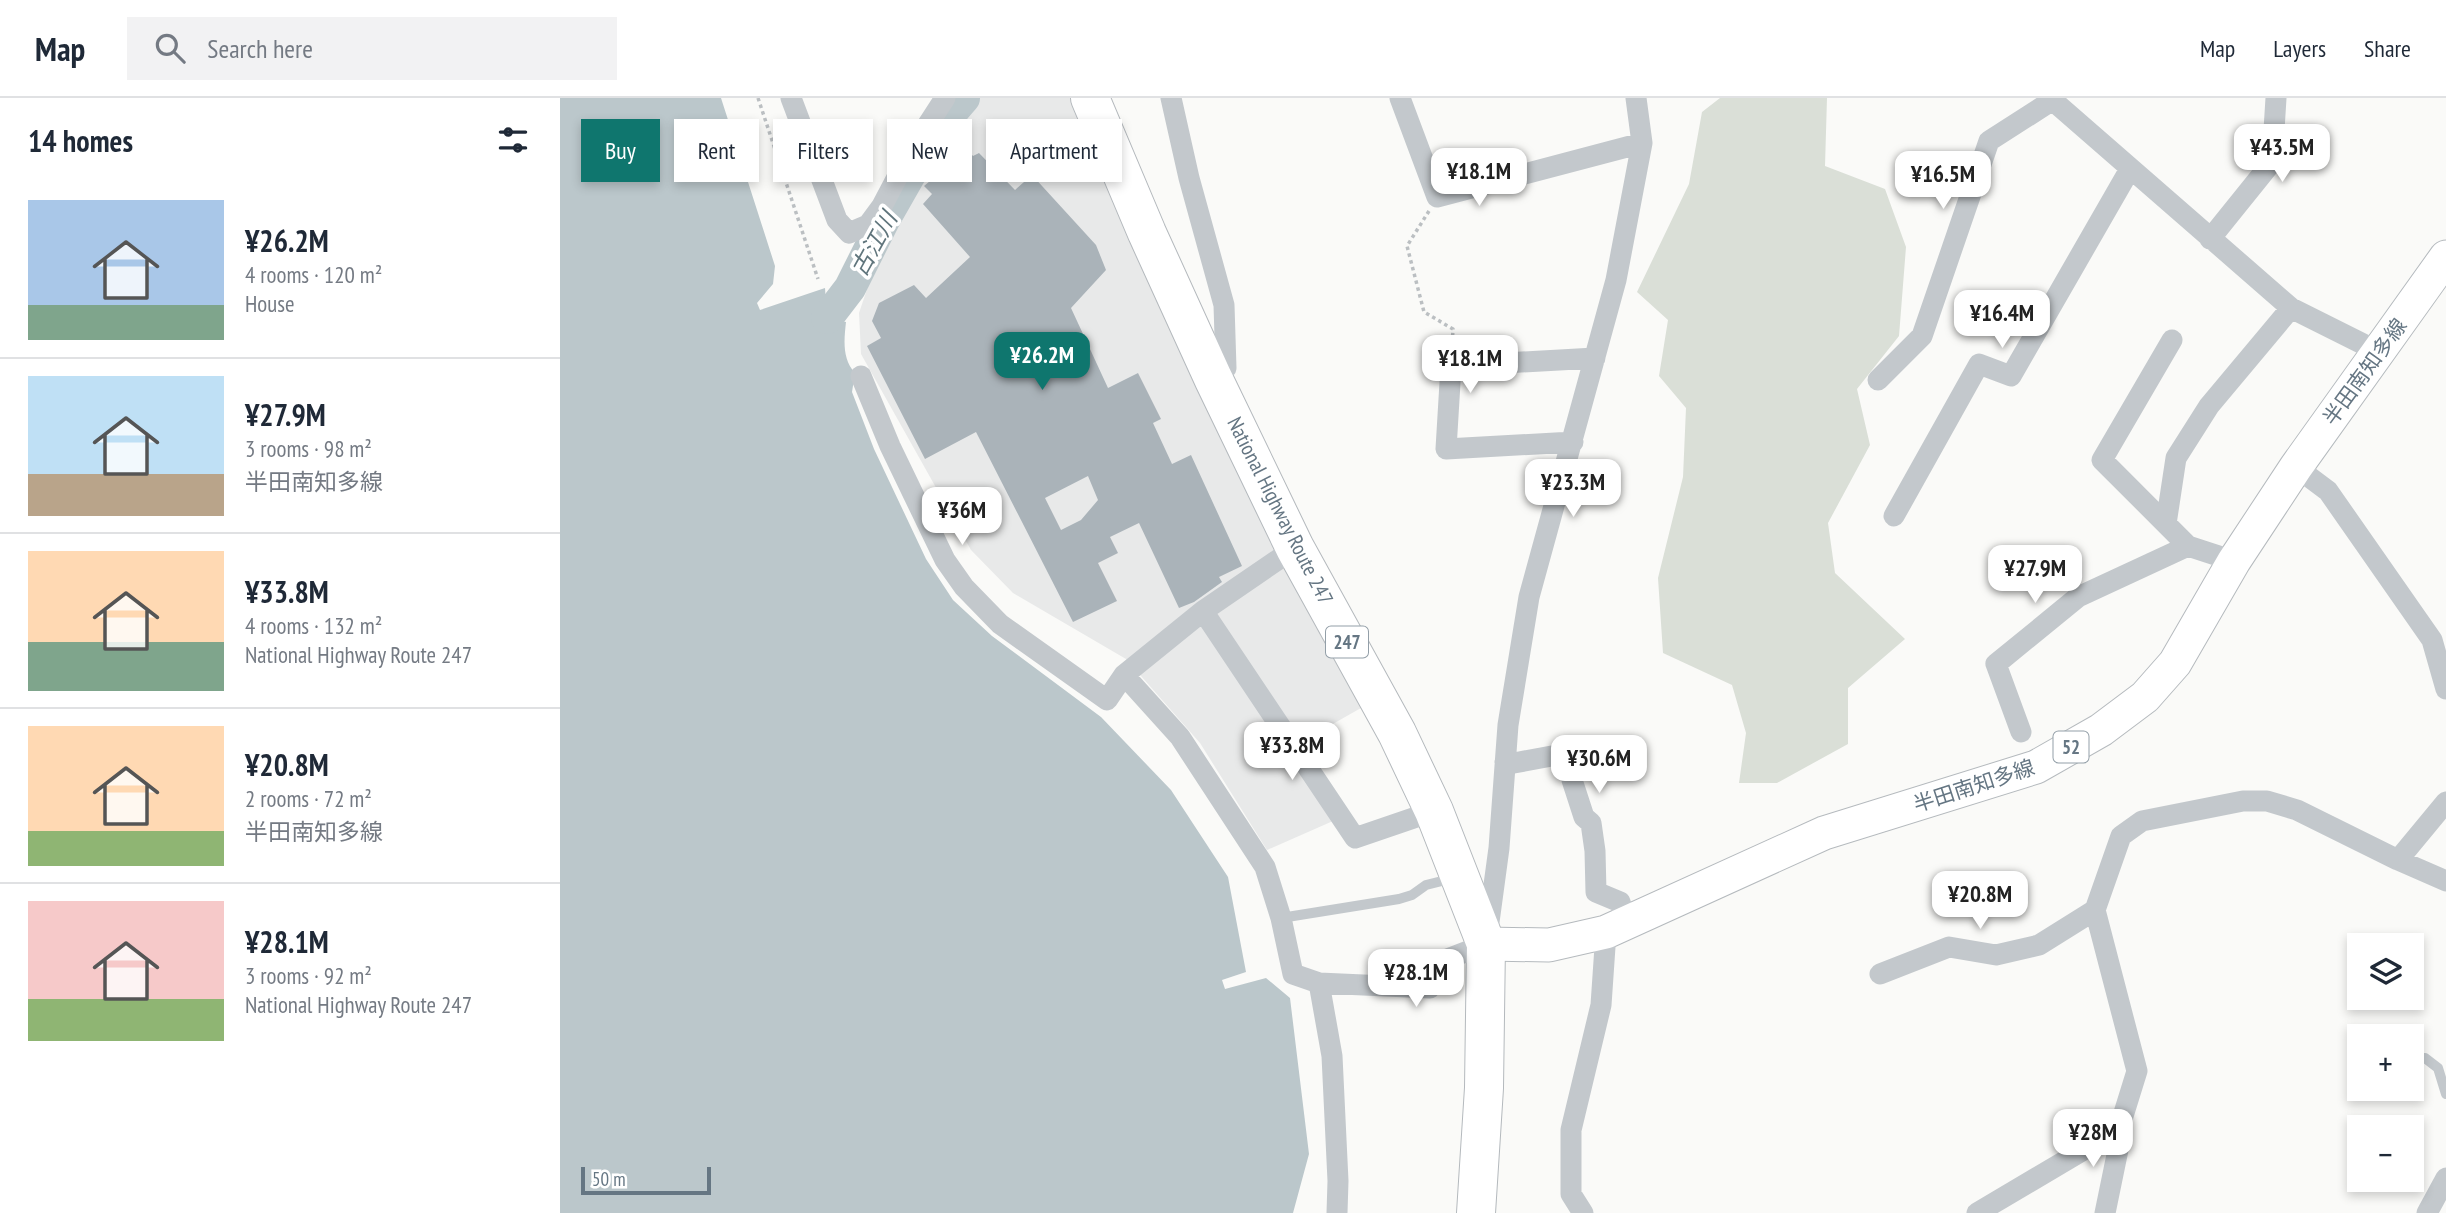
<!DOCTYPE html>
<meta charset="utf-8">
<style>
body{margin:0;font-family:"PT Sans Narrow","Noto Sans JP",sans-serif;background:#f2f2f3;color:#1f2937;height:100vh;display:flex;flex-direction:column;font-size:26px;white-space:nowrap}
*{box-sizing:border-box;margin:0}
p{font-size:23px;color:#747a83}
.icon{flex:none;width:38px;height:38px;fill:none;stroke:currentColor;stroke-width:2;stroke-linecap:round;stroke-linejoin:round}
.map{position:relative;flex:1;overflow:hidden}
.sheet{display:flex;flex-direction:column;background:#fff;width:560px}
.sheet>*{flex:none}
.hud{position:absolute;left:21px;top:21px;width:665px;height:63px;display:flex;gap:14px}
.fabs{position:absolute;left:1787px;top:835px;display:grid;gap:14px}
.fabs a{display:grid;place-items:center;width:77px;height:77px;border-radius:0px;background:#fff;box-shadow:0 4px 10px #0003;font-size:35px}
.scale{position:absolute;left:21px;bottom:18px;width:130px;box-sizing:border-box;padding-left:7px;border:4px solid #657683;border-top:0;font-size:19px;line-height:24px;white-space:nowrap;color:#657683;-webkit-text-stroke:5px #fff;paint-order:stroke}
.price{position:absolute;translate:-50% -60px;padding:0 16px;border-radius:14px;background:#fff;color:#222;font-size:23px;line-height:46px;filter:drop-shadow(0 2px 4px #0008)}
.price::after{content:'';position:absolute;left:50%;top:42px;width:21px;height:16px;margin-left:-10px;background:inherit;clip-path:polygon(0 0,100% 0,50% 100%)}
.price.selected{background:#0f766e;color:#fff}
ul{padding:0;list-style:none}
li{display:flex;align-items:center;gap:21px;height:175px;padding:0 28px}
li+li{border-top:2px solid #e0e1e3}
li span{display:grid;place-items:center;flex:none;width:196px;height:140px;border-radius:0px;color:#555}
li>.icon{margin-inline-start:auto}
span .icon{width:84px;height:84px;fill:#fffc;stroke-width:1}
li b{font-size:30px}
h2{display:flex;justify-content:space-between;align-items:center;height:84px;padding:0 28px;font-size:30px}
.chip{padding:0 24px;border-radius:0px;background:#fff;box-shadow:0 4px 10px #0003;font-size:24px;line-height:63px}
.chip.selected{background:#0f766e;color:#fff}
header{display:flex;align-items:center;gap:42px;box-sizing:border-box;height:98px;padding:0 35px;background:#fff;border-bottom:2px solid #e0e1e3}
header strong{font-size:33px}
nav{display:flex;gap:38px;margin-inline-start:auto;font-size:24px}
.search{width:490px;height:63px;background:#f2f2f3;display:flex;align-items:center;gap:18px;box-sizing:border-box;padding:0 24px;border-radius:0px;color:#747a83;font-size:26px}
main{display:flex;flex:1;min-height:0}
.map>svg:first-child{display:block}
.built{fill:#e8e9e9}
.green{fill:#dadfd7}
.water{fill:#bbc7cb}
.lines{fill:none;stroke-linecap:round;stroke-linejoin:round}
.river{stroke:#bbc7cb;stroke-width:32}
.building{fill:#aab3b9;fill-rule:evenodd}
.primary-casing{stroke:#b5babe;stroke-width:35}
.highway-casing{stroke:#b4b9bd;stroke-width:40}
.path{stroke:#bbbfc2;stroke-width:3.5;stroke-dasharray:3.5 3.5;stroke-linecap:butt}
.lane{stroke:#c3c8cc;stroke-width:10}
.street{stroke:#c3c8cc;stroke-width:21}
.primary{stroke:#fff;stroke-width:33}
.highway{stroke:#fff;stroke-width:38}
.labels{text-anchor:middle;stroke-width:7;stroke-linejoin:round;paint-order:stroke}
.shield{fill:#fff;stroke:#939fa8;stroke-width:2}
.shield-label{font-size:19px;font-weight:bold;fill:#657683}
.street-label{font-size:21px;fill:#657683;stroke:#fff}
.water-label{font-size:23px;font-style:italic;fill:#60757c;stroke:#fff}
</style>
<header>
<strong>Map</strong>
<div class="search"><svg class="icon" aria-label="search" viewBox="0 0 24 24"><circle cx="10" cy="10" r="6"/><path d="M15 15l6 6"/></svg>Search here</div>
<nav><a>Map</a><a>Layers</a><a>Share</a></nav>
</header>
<main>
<section class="sheet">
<h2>14 homes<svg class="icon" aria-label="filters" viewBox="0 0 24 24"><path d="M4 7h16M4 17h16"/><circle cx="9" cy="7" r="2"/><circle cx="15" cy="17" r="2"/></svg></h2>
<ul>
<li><span style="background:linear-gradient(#a9c7e8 75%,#7fa58c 0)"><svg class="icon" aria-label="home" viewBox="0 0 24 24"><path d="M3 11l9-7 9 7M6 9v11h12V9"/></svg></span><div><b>¥26.2M</b><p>4 rooms · 120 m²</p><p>House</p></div></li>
<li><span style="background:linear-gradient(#bfe0f5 70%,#b9a48a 0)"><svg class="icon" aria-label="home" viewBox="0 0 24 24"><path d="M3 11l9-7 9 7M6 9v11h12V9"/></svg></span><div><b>¥27.9M</b><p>3 rooms · 98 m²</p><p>半田南知多線</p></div></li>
<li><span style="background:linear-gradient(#ffd9b3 65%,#7fa58c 0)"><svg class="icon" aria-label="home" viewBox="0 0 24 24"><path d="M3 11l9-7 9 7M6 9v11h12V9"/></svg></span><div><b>¥33.8M</b><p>4 rooms · 132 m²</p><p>National Highway Route 247</p></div></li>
<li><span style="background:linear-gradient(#ffd9b3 75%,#8fb573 0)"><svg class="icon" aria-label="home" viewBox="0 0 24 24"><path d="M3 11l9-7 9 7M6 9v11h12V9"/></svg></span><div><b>¥20.8M</b><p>2 rooms · 72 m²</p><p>半田南知多線</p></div></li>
<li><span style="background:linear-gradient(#f6c9c9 70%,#8fb573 0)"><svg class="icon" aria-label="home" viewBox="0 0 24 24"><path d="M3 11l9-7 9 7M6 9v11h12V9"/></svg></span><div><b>¥28.1M</b><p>3 rooms · 92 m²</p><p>National Highway Route 247</p></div></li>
</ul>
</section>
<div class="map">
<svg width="1886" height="1115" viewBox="0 0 1886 1115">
<rect width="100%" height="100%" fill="#fafaf8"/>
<path class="built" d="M419,0H515L808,606L727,652L773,723L707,752L640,645L566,561L453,495L411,452L301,256L299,215L319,156L380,42L410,6Z"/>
<path class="green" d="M1160,0H1267L1265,68L1325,91L1346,149L1339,238L1297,291L1310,347L1268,425L1275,475L1345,541L1288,590V646L1217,685H1179L1186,635L1172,587L1103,555L1098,480L1123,379L1126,310L1099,278L1108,222L1077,194L1129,86L1142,14Z"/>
<path class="water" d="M0,0H161L215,168L213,186L197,205L200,212L265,190L267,220L286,224C284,242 282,261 295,275L292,294L314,351L366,461L393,502L432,538L541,619L611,692L668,779L686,874L662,882L665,891L706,880L730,900L749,1056L733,1115H0Z"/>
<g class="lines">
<path class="river" d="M267,220L290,190L324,122L373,36L404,0"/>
</g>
<path class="building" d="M400,44L413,58L419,55L455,92L472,77L536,147L546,172L511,210L548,290L578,275L601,321L593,325L612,366L631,357L682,468L659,479L662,484L634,504L619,510L579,425L550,439L558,455L538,465L557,503L513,524L416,334L365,361L307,248L321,240L312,223L319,205L354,187L366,200L410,159L363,106L372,96L364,88L388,68L383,61ZM528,378L538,402L521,422L501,432L485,400Z"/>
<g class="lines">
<g class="primary-casing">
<path id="primary" d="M926,846L989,847L1046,834L1264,735L1476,669L1541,632L1585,599L1615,565L1674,463L1736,369L1886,159"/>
</g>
<g class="highway-casing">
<path id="highway" d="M530,0L587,135L653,280L735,450L837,635L874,713L926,846L924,990L916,1115"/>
</g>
<path class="path" d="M198,0L258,181
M869,113L847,148L864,214L893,231L892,249"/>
<path class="lane" d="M721,820L839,801L852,797L866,787L894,780
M1865,960L1878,970L1886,996"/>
<path class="street" d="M231,0L277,122L289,135L308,127L322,108L352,51L385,0
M611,0L629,80L664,207L666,270L653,280
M840,0L877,99L1082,45
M1490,0L1731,210L1819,254
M1650,141L1712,64L1716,0
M1612,242L1542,362L1628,448L1674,463
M301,278L330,348L385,462L404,489L440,526L547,602L564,577L643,513L735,450
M1318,282L1362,238L1429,43L1496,0
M1013,344L886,351L891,268L1035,260
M1736,369L1768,393L1872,542L1886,591
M1334,418L1419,266L1451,278L1570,71
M1606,426L1616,360L1649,308L1731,210
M643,513L795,740L874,713
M564,577L620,639L705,769L721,820L733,876L759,885L870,890L877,865L926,846L939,750L948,627L969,499L1056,182L1082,45L1076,0
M1461,634L1436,566L1518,499L1628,448
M945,664L954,665L1008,655L1012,682L1024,719L1031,725L1035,753L1036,794L1060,804L1067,825
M1838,762L1886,704
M1320,876L1389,849L1436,857L1479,847L1535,812
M759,885L772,958L778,1083L777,1115
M1023,1115L1011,1096V1032L1041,907L1046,834
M1417,1115L1559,1031
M1545,1115L1559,1047V1031L1577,973L1535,812L1561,738L1582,723L1683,703H1707L1737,712L1838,762L1886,783
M1867,1115L1886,1080"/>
<use href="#primary" class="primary"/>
<use href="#highway" class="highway"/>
</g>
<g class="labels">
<g class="shield">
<rect x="766" y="528.5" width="42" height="31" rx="5"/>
<rect x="1493.5" y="633.5" width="35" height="31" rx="5"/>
</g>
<g class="shield-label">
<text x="787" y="551">247</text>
<text x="1511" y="656">52</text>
</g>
<g class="street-label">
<text transform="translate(1805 274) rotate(-54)" y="7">半田南知多線</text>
<text transform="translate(720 413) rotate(63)" y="7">National Highway Route 247</text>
<text transform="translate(1414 688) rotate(-18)" y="7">半田南知多線</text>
</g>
<g class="water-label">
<text transform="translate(314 146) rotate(-61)" y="8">古江川</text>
</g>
</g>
</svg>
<div class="fabs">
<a><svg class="icon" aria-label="layers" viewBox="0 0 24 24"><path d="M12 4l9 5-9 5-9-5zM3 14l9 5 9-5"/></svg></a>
<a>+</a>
<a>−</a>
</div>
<div class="scale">50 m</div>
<b class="price" style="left:1722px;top:86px">¥43.5M</b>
<b class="price" style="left:919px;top:110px">¥18.1M</b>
<b class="price" style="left:1383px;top:113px">¥16.5M</b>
<b class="price" style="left:1442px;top:252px">¥16.4M</b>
<b class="price selected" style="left:482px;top:294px">¥26.2M</b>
<b class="price" style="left:910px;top:297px">¥18.1M</b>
<b class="price" style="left:1013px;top:421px">¥23.3M</b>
<b class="price" style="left:402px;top:449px">¥36M</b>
<b class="price" style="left:1475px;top:507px">¥27.9M</b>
<b class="price" style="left:732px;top:684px">¥33.8M</b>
<b class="price" style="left:1039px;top:697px">¥30.6M</b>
<b class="price" style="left:1420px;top:833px">¥20.8M</b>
<b class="price" style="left:856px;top:911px">¥28.1M</b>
<b class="price" style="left:1533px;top:1071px">¥28M</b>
<div class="hud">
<a class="chip selected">Buy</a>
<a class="chip">Rent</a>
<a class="chip">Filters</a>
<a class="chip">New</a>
<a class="chip">Apartment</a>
</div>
</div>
</main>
